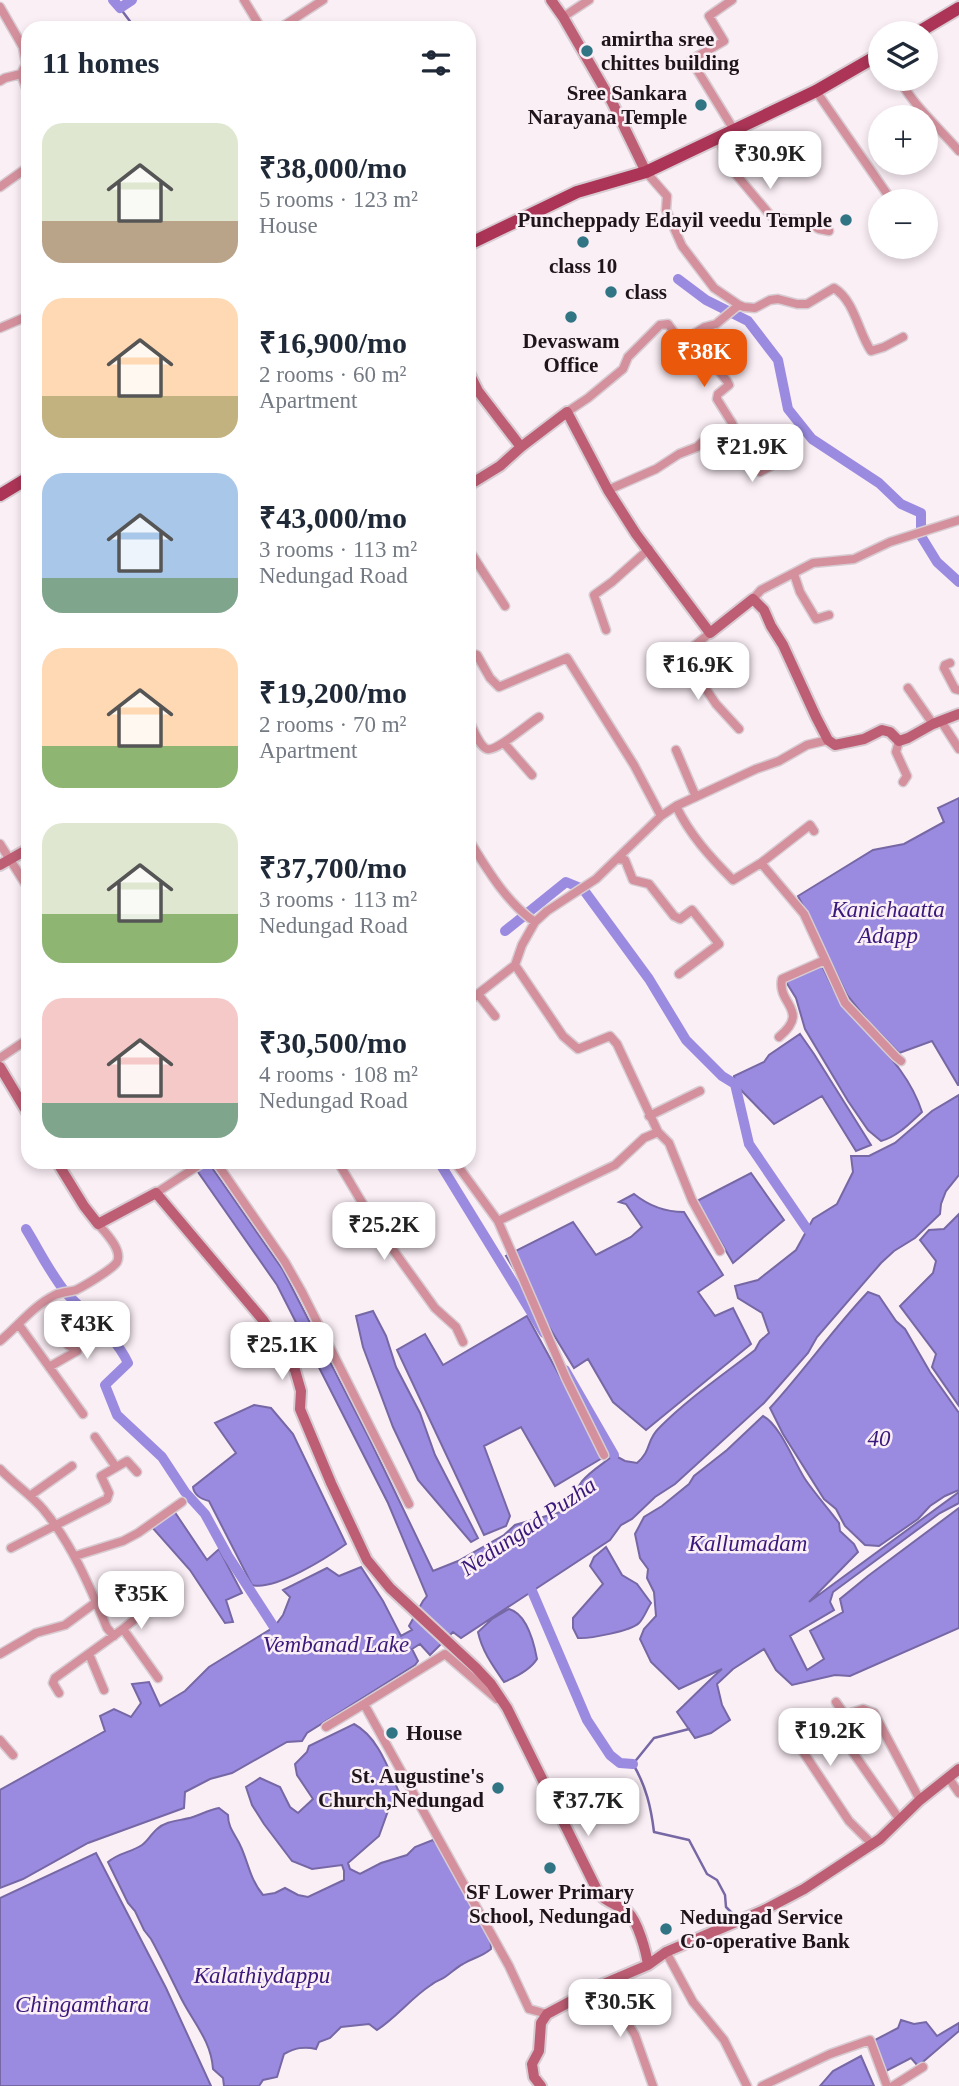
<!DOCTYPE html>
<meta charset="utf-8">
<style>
body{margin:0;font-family:"Times New Roman",serif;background:#f2f2f3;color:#1f2937;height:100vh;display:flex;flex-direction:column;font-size:26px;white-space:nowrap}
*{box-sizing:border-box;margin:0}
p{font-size:23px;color:#747a83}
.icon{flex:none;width:38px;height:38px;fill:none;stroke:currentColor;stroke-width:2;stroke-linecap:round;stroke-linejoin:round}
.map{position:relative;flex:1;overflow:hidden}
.side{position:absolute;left:21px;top:21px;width:455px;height:1148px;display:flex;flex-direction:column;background:#fff;border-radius:21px;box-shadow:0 4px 10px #0003}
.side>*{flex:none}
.tools{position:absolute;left:868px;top:21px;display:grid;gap:14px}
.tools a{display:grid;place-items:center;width:70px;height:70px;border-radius:50%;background:#fff;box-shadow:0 4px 10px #0003;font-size:35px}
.price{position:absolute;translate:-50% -60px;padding:0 16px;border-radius:14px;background:#fff;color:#222;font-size:23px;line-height:46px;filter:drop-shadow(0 2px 4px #0008)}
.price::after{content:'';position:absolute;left:50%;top:42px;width:21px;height:16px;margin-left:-10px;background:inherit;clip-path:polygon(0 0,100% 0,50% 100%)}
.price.current{background:#ea580c;color:#fff}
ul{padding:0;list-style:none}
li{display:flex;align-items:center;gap:21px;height:175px;padding:0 21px}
li span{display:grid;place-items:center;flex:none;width:196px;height:140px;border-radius:21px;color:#555}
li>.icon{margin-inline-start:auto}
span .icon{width:84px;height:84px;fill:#fffc;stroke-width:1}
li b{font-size:30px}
h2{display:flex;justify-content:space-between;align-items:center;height:84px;padding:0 21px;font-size:30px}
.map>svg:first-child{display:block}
.water{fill:#9b8be0;stroke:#7667a5;stroke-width:2}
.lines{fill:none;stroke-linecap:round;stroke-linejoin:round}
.stream{stroke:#7667a5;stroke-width:2.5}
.canal{stroke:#9b8be0;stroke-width:10}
.street-casing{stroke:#d8ccd3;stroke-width:11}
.secondary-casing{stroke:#d8ccd3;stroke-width:14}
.primary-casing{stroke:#d8ccd3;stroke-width:16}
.street{stroke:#d4919d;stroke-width:8}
.secondary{stroke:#be5e74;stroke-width:10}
.primary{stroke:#ac3557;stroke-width:12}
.poi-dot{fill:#317585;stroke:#fbeff6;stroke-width:2.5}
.labels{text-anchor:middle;stroke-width:5;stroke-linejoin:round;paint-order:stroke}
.poi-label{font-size:21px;font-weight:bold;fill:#1e141a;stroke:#fbeff6;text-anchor:start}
.water-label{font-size:23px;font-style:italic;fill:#3a187b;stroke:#fbeff6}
</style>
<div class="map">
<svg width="959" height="2086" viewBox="0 0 959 2086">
<rect width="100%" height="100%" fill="#fbeff6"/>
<path class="water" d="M959,798V1085H958L932,1041L899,1053L868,1021L847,995L798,896L873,850L904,844L944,822L938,808Z
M821,964C827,975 832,988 839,998C868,1038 906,1063 922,1112C910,1123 897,1137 881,1141L868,1130L848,1101L805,1029L796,998L786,982Z
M800,1034L814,1054L871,1145L856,1151L822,1096L774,1124L735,1084L734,1076L764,1062L769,1055Z
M959,1095V1175L946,1191L941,1204L940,1214L915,1238L894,1251L881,1263L817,1337L808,1353L764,1403L675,1484L655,1497L632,1519L621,1525L610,1540L461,1638L453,1632L430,1655L420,1644L412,1649L418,1661L415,1665L307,1733L302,1741L287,1742L232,1773L210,1779L185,1792L184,1808L88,1843L23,1879L0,1888V1790L105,1731L100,1716L114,1709L131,1717L141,1703L132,1684L149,1682L160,1706L185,1691L209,1667L274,1627L283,1615L290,1597L283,1590L327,1568L339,1576L361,1567L383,1601L401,1636L412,1630L409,1626L423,1601L427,1596L388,1503L277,1285L191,1162H208L283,1270L370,1440L433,1571L458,1561L504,1535L515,1525L571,1509C576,1478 591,1473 614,1455L625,1461L637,1463C653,1449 645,1441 660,1427C689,1398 723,1375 755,1350L760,1341L769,1333L762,1313L738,1298L735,1286L758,1280L796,1250L813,1219L837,1204L853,1172L851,1156H869L895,1143L932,1111Z
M751,1173L784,1220L733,1263L697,1201Z
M634,1194C649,1206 665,1212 684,1212L723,1275L698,1292L715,1316L733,1308L751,1344L646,1430L613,1402L588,1359L574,1368L506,1256L573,1222L596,1255L631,1237L642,1227L626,1204L619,1202Z
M959,1214V1406L932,1367L936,1354L900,1306L933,1273L936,1261L920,1240L929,1230L944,1229Z
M868,1292L879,1296L896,1321L905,1329L930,1372L959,1413V1490L945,1496L930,1506L918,1519L879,1546L865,1545L845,1526L836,1509L824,1499L783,1434L770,1408C804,1371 833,1329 868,1292Z
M373,1311L386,1336L396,1367L420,1413L435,1455L478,1538L471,1542L418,1480L393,1427L363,1347L356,1316Z
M527,1316L604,1457L555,1486L521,1427L484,1446L510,1516L506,1526L484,1535L397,1350L425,1334L443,1365Z
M254,1405L271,1408L293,1434L346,1544C328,1557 275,1591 252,1585L209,1501C201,1499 194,1495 193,1487L236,1453L215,1423Z
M763,1416C780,1425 794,1462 805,1479C815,1494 828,1508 839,1523L840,1531L854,1544L858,1552L809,1602L959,1492V1503L940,1513L833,1592L830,1602L834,1610L790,1636L807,1670L824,1659L810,1631L843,1612L840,1599L868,1576L959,1508V1628L850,1676L835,1675L792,1685L776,1670L764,1649L733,1669L717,1684L722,1705L730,1720L711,1733L695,1738L677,1712C692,1698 707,1682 722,1669L679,1689L651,1662L640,1639L644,1629L656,1616L654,1592L647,1578L648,1569L640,1558L635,1534L644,1517L662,1506L689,1484L694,1476L727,1450Z
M172,1508L207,1560L219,1549L242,1593L226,1600L233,1622L225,1623L190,1570L150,1525Z
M606,1547L622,1575L637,1584L651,1603C647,1609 644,1618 639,1623C631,1631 589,1639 578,1638L573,1628V1618L603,1584L590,1566L594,1557Z
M509,1609C527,1614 534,1643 537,1659C531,1669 516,1677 504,1682C493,1666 482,1651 478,1632L492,1619Z
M354,1724C378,1737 388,1768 399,1792L388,1811L379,1836L348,1863L350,1869L360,1874L381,1863L407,1855L415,1847L433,1840L445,1853L490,1935L491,1949C480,1958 474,1957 463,1964C457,1967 451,1973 445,1977C441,1980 435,1981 431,1985C411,1998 397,2017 377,2030L369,2024L341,2027L330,2038L319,2042L316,2049C304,2046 295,2048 284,2054L277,2077L263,2080L259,2086H224L223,2078L213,2069C211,2039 191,2020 179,1994C170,1976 161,1957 151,1939L144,1930L135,1911L128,1903L108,1862C120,1852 130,1853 142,1845C148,1841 151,1834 157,1829C167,1820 181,1821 193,1817C202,1814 209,1810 219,1808L228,1815C228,1829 236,1835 241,1847C249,1865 250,1879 263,1895L275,1893L285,1888L298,1895L308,1897L344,1880V1871L342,1865L312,1869L292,1861L264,1824L252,1805L246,1787L260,1778L280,1787L290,1807L298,1813L313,1799L297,1775L295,1764L307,1752L309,1746Z
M96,1853L166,1988L211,2086H0V1898Z
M901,2020L914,2024L926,2022L937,2036L959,2023V2031L918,2066L911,2058L884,2072L873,2041L898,2028Z
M861,2056L874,2086H820L833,2071Z"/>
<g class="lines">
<path class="stream" d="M120,8L135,28
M689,1729L654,1738L633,1764C646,1786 651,1807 654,1832L689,1840L707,1874L717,1880L725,1895L726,1907L738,1919"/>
<path class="canal" d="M113,0L120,8L132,0
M678,279L706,300L748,321L778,360L788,409L812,439L879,483L901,504L921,513V536L937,562L959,582
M505,931L566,882L583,889L649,979L686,1040L722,1076L735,1084L749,1144L807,1229
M439,1162L544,1333
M26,1229C39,1250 51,1275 67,1294C88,1316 115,1335 128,1363L105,1385L117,1415L162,1457L185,1492L205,1514L228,1556L274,1627
M565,1370L614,1455
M532,1591L587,1720L610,1755L620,1763L633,1764"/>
<g class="street-casing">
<path id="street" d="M244,0L261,28
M732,0L709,16L724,41L691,60L734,130
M0,7L23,47L26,64L21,74L28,93
M563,17L589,0
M280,28L323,0
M899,79C914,106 938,127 959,151
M0,81L5,78L21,74
M816,91L892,201
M719,138L725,154L734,172L771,216L787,220H804L819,229L829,231
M646,172L667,196L666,210L682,246L714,288L739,305L744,307L755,308L770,300L778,299L797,304H807L834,288C855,301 858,332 871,351L884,347L903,337
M0,187L28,167
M0,328L28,316
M681,342L693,361L696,363L708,358L727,381L729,385L718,394L717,399L732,423L750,465L760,472L784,459
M567,412L588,398L623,369L628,357L660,325L668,324L681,342L705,327L716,324L739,305
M608,490L656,469L679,454L697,447L709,436L716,440L722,450L737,443L742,446
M469,550L505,606
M794,574L800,592L816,619L829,615
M753,599L761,590L813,563L854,559L890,542L959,520
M606,630L594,595L612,582L649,549
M469,653L477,655L490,678L499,687L567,658L634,765L661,816
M683,655L716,704L739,729
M950,663L945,665L944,668L955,689L959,690
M661,668L669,666L710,633
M908,688L933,724
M469,721C473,728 479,746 487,749C496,752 529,723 539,717
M941,721L959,749
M899,741L896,752L907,776L903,782
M504,743L532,775
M676,750L696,797
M676,806C690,835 710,857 733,880L761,863L804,914L845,1003L896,1057L901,1061
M469,840C487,869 506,902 535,922
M0,844L28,888
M617,859L625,860L633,880L649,884L674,916L680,919L692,910L719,944L679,974
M761,863L810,825L814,831
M478,994L495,1016
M469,1001L515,965L522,945L535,922L547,911L596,879L661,816L676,806L756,769L779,761L807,745L828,740
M779,1037C811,1010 777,1005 782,979L825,960
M0,1058L28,1039
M649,1116L700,1091
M658,1132L669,1143L692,1200L720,1251
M216,1162L285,1262L302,1292L409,1504
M338,1162L376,1226L435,1308L456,1327L463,1342
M455,1162L498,1221L615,1165L644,1138L658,1132L617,1044L610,1036L578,1049L563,1036L515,965
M156,1193L204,1162
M498,1221L566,1378L604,1455
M19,1325L83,1414
M0,1341C18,1326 33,1306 55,1295C61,1292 69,1292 76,1290C84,1286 113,1269 117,1262C123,1250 105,1232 98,1224
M49,1367L77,1351L68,1345
M95,1437L116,1467
M0,1469C13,1483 30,1494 43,1509C72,1544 90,1587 107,1628L114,1636
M31,1495L72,1466
M11,1548L107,1499L109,1493L101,1476L127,1461L137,1472
M75,1556L123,1541L138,1533L182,1502
M123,1629L158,1678
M0,1654L36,1633L65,1625L95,1603
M89,1654L104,1690
M59,1693L53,1683L55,1678L123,1629L153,1604
M497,1699L445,1654L364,1704L509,1966L529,2009L547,2014
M836,1702L845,1715L863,1709L874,1713L920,1800
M326,1727L364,1704
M788,1729L849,1821L872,1844
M0,1740L13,1755
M852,1751L900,1820
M948,1777L959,1793
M666,1952L693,2002L724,2040L747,2086
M601,1985L619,2009L635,2035L653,2086
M762,2086L830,2054L870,2040L887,2086
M893,2086L923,2067"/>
</g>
<g class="secondary-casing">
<path id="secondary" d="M551,0L563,17L612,102L646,172
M469,373L478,391L521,447L567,412L608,490L636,534L710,633L753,599L764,610L771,626L783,645L816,717L828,740L835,745L864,739L882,730L890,732L899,741L908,738L933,724L959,714
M469,485L500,466L521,447
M0,865L28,849
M0,1067L28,1114
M57,1162L84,1206L98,1224L156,1193L263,1320L295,1370L301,1391L300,1409L331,1483L367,1560L390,1588L476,1668L491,1684L507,1708L599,1894C607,1903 619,1905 628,1912C638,1922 646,1951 648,1965
M541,2086L534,2077L532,2064L539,2051L541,2023L547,2014L601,1985L648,1965L666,1952L764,1910L804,1889L880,1839L920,1800L959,1769"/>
</g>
<g class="primary-casing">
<path id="primary" d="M917,33L959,8
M469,244L577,192L646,172L816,91L880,54
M0,495L28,478"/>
</g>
<use href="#street" class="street"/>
<use href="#secondary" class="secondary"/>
<use href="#primary" class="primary"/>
</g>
<g class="poi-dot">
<circle cx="587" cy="51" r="7"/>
<circle cx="701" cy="105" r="7"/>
<circle cx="846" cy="220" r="7"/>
<circle cx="583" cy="242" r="7"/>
<circle cx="611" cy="292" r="7"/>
<circle cx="571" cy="317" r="7"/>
<circle cx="392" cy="1733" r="7"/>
<circle cx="498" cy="1788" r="7"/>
<circle cx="550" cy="1868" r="7"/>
<circle cx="666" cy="1929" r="7"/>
</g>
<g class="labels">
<g class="poi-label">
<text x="601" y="46">amirtha sree<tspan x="601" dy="24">chittes building</tspan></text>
<text x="687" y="100" text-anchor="end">Sree Sankara<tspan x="687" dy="24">Narayana Temple</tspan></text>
<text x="832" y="227" text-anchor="end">Puncheppady Edayil veedu Temple</text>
<text x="583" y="273" text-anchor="middle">class 10</text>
<text x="625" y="299">class</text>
<text x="571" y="348" text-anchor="middle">Devaswam<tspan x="571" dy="24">Office</tspan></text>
<text x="406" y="1740">House</text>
<text x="484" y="1783" text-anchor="end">St. Augustine's<tspan x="484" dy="24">Church,Nedungad</tspan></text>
<text x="550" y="1899" text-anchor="middle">SF Lower Primary<tspan x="550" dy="24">School, Nedungad</tspan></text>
<text x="680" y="1924">Nedungad Service<tspan x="680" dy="24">Co-operative Bank</tspan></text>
</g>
<g class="water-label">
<text x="888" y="917">Kanichaatta<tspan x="888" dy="26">Adapp</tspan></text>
<text x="879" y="1446">40</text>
<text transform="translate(528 1526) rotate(-34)" y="8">Nedungad Puzha</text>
<text x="748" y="1551">Kallumadam</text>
<text x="336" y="1652">Vembanad Lake</text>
<text x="262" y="1983">Kalathiydappu</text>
<text x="82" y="2012">Chingamthara</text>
</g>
</g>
</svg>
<div class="tools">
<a><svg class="icon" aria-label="layers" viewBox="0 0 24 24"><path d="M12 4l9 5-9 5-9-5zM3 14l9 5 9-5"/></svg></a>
<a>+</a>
<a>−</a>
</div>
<b class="price" style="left:770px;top:191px">₹30.9K</b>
<b class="price current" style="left:704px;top:389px">₹38K</b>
<b class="price" style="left:752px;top:484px">₹21.9K</b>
<b class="price" style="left:698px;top:702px">₹16.9K</b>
<b class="price" style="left:384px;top:1262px">₹25.2K</b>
<b class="price" style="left:87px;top:1361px">₹43K</b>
<b class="price" style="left:282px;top:1382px">₹25.1K</b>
<b class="price" style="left:141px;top:1631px">₹35K</b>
<b class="price" style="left:830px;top:1768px">₹19.2K</b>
<b class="price" style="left:588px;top:1838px">₹37.7K</b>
<b class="price" style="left:620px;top:2039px">₹30.5K</b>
<section class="side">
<h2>11 homes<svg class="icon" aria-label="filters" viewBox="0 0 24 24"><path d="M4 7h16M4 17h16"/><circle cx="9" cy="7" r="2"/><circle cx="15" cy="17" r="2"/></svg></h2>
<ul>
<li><span style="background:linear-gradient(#dfe7d0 70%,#b9a48a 0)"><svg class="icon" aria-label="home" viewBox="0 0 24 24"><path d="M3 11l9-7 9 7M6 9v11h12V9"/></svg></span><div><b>₹38,000/mo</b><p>5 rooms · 123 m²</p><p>House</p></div></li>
<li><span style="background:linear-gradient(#ffd9b3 70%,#c2b280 0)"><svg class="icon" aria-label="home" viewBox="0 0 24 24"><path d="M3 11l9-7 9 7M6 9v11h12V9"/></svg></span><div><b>₹16,900/mo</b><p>2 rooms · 60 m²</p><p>Apartment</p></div></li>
<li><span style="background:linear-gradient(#a9c7e8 75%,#7fa58c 0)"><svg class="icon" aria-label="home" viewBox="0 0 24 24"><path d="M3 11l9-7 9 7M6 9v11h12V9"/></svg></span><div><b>₹43,000/mo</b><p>3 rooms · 113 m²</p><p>Nedungad Road</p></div></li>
<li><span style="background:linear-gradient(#ffd9b3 70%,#8fb573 0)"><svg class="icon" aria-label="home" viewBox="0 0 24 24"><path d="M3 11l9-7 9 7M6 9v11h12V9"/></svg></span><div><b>₹19,200/mo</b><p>2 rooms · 70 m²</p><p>Apartment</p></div></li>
<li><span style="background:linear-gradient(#dfe7d0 65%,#8fb573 0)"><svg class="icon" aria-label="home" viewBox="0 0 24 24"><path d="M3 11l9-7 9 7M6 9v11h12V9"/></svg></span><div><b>₹37,700/mo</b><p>3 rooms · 113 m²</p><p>Nedungad Road</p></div></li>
<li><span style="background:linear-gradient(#f6c9c9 75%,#7fa58c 0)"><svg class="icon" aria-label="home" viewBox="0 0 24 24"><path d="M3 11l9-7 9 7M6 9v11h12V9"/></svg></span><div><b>₹30,500/mo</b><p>4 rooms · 108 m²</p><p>Nedungad Road</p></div></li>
</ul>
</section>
</div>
